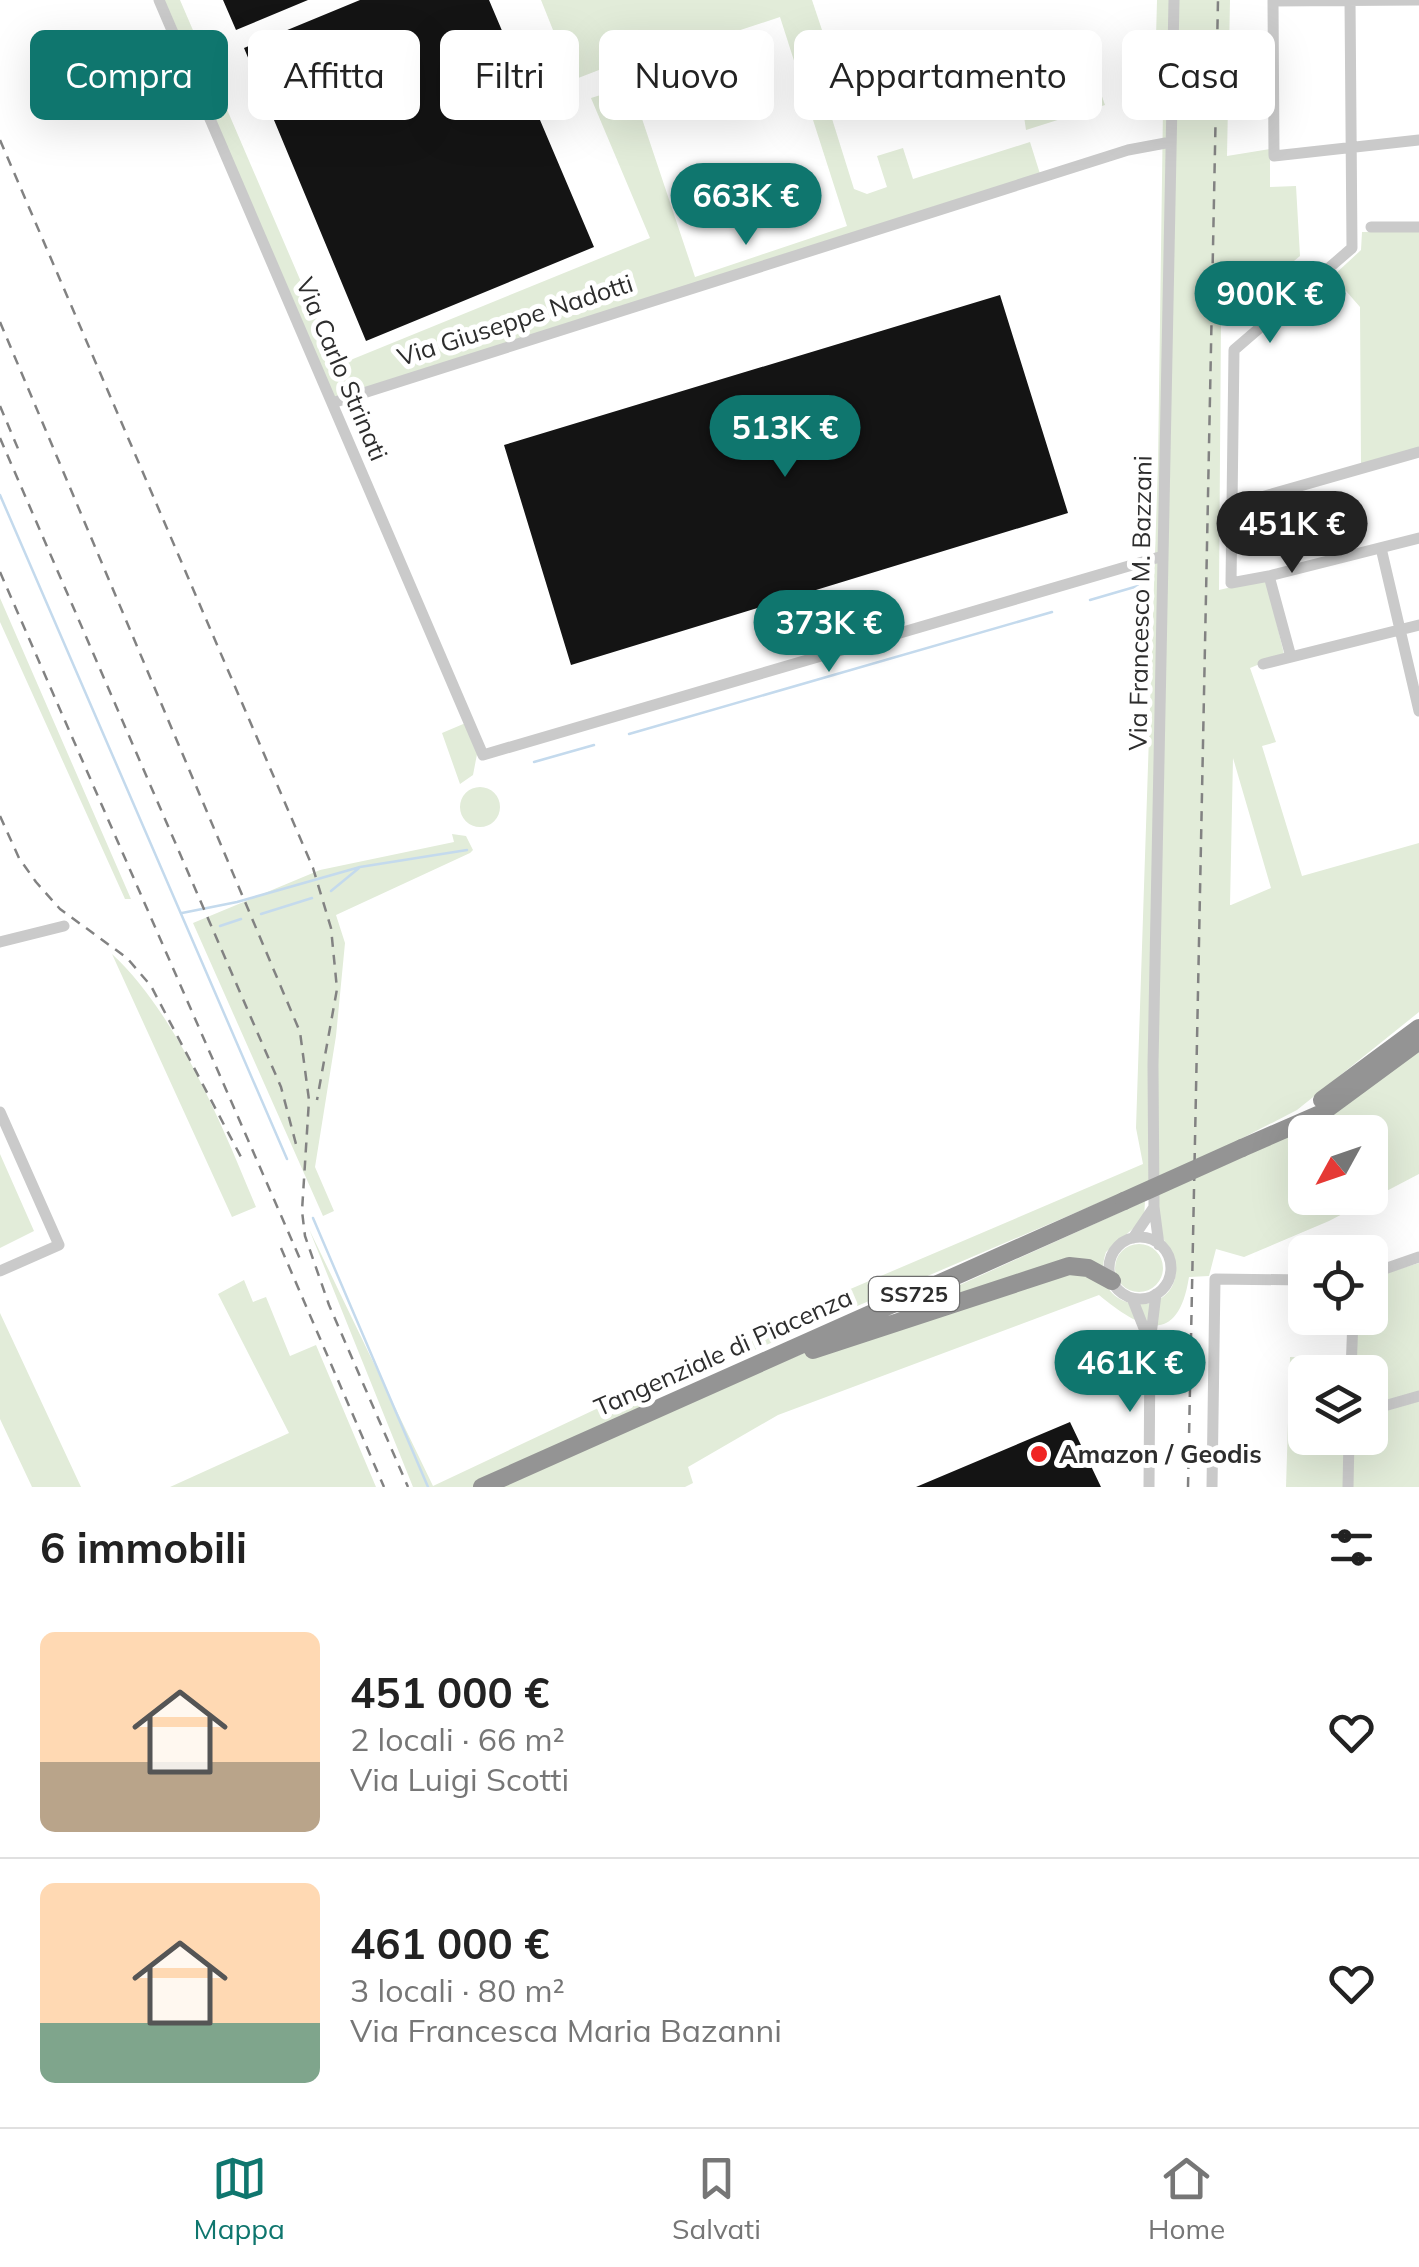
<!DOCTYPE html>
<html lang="it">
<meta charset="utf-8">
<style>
body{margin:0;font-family:Mulish,sans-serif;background:#f2f2f2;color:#222;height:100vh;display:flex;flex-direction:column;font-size:38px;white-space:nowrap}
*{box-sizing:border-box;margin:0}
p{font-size:32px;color:#767676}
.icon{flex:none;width:55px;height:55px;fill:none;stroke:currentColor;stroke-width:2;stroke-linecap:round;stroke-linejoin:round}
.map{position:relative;height:1487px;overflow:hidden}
.drawer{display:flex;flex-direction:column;background:#fff;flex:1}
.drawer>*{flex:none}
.top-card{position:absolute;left:30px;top:30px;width:1360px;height:90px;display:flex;gap:20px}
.needle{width:65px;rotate:230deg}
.tools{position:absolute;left:1288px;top:1115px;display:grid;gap:20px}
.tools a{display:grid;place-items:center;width:100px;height:100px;border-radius:15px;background:#fff;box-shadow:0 10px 40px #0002;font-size:50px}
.price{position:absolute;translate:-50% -85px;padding:0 22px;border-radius:35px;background:#0f766e;color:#fff;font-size:32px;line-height:65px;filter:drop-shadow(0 2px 5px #0008)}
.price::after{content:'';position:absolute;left:50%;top:60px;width:30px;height:22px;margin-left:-15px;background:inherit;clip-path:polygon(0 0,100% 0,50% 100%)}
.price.selected{background:#222;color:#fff}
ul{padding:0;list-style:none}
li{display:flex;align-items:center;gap:30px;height:250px;padding:0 40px}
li+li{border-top:2px solid #e0e0e0}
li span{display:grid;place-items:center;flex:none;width:280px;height:200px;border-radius:15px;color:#555}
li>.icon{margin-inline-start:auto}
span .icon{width:120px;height:120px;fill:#fffc;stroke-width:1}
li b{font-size:42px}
h2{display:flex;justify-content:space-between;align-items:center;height:120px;padding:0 40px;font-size:42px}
.pill{padding:0 35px;border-radius:15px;background:#fff;box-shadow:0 10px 40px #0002;font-size:35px;line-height:90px}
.pill.selected{background:#0f766e;color:#fff}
.dock{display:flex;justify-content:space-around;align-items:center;height:140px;border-top:2px solid #e0e0e0;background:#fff;font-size:28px;color:#767676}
.dock a{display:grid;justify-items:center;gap:5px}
.dock .selected{color:#0f766e}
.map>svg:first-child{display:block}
.green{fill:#e2ecd9;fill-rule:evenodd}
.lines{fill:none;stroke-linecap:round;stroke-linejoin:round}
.stream{stroke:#c4daed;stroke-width:2.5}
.building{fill:#141414}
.minor{stroke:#cacaca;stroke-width:11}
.highway{stroke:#949494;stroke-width:18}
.rail{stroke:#828282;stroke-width:2.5;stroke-dasharray:10 8;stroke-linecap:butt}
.highway-bridge{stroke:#949494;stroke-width:18}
.poi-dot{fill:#f02423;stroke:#fff;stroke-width:4}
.labels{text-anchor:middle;stroke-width:10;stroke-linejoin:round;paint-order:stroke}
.shield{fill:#fff;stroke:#6c6c6c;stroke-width:2.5}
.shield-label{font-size:22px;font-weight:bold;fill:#2d2d2d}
.street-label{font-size:25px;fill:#2d2d2d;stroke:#fff}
.poi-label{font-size:25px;font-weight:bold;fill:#2d2d2d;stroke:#fff;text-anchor:start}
</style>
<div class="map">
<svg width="1419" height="1487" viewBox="0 0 1419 1487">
<rect width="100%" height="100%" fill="#fff"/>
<path class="green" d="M158,0H180L332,354L348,361L650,238L591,98L607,93L599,70L573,80L541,0H812L823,33L807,39L854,189L867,194L887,187L877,156L903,148L913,179L1030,142L1041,177L331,403ZM780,17L847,226L695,277L625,68Z
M1157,0H1230L1227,156L1270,149V187L1296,186L1300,256L1221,321L1219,590L1266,579L1284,654L1250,668L1276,742L1262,746L1302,876L1419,843V1012L1297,1110L1229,1145L1225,1165L1320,1121L1419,1051V1174L1329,1221L1244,1257L1216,1249L1209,1276L1189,1277C1178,1347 1141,1330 1099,1295L778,1415L688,1467L693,1483L685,1487H413L309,1229L433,1486L628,1394L649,1399L624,1429L878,1322L1145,1201L1144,1219L1106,1252C1085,1315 1180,1323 1176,1265C1175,1253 1167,1247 1162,1236C1155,1219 1151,1201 1145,1183L752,1351V1331L1143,1164L1136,1128L1158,464L1164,37L1156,38ZM1233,758L1271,888L1231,905H1230ZM1305,1132H1370V1198H1305Z
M1089,59L1105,105L1026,130L1019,82Z
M1419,231V452L1361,468L1360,307L1333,276L1361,250L1362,232Z
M0,598L131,899H125L0,622Z
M468,722L478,749L473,775L460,784L442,733Z
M460 807a20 20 0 1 1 40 0a20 20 0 1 1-40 0Z
M452,834L466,836L473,850L470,853L336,915L345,943L336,1036L315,1167L334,1211L323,1216L193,923L320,870L454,842Z
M112,954C177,1014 222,1125 256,1207L232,1217Z
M0,1154L34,1231L0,1248Z
M1115 1268a24 24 0 1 1 48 0a24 24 0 1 1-48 0Z
M1419,1263V1487H1286L1290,1357L1351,1359L1352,1318H1370V1278ZM1305,1372H1370V1438H1305Z
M244,1280L253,1302L266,1297L290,1356L316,1345L376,1487H170L289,1433L218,1294Z
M0,1313L81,1487H32L0,1419Z"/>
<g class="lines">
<path class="stream" d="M0,495L287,1159
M1090,600L1138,586
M629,734L1052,612
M534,762L594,745
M331,891L359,868
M182,913L237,902L360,867L467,850
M261,914L312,898
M220,926L241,919
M313,1218L428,1487"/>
</g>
<path class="building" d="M223,0H308L236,30Z
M360,0H489L594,247L366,341L244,48Z
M1000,295L1068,513L571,665L504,445Z
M1070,1422L1101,1487H916Z"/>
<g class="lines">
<path class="minor" d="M159,0L483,755L1163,556
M1419,0L1273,1L1274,156L1419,140
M1371,227H1419
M332,403L1128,150L1171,142
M1230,506L1419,452
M1381,548L1419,711
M1269,576L1419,538
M1291,657L1269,576L1231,583L1234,350L1352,248L1350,0
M1263,664L1419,625
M0,942L64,926
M0,1112L59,1245L0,1271
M1109 1268a31 31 0 1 1 62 0a31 31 0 1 1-62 0Z
M1133,1238L1154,1207
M1159,1245L1154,1207L1153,1065L1174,0
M1370,1274L1419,1257
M1132,1298L1149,1341
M1351,1372L1353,1318
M1370,1410L1419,1396
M1149,1487L1150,1343L1156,1294
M1212,1487L1215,1279L1305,1280
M1348,1487L1349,1438"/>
<path class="highway" d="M1322,1100L1419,1028
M1242,1148L1320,1114L1419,1041
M813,1350L1069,1266L1088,1268L1112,1281
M482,1487L1124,1201"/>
<path class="rail" d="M0,140L313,868L331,928L337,989L317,1100
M0,322L300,1032L309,1100L302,1211L305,1236L329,1305L408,1487
M0,406L19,451
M0,438L281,1087L297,1148
M0,572L300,1259
M0,816L19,858L36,882L60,909L127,958L151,986L241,1157
M281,1248L384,1487
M1188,1487L1218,0"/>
<path class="highway-bridge" d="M1124,1201L1242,1148"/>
</g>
<circle class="poi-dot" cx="1039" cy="1454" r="10"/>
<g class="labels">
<rect class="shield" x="869" y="1277" width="90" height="34" rx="8"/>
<g class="shield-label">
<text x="914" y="1302">SS725</text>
</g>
<g class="street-label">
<text transform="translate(515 320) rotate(-18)" y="9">Via Giuseppe Nadotti</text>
<text transform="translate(342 369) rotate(67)" y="9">Via Carlo Strinati</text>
<text transform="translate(1140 603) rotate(-89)" y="9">Via Francesco M. Bazzani</text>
<text transform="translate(723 1352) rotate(-24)" y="9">Tangenziale di Piacenza</text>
</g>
<g class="poi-label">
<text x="1059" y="1463">Amazon / Geodis</text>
</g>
</g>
</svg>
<div class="tools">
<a><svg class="needle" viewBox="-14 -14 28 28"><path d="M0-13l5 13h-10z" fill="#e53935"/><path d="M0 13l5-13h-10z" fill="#767676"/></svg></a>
<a><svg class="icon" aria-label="locate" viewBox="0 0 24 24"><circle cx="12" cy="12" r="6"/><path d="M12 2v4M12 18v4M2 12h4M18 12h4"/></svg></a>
<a><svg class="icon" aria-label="layers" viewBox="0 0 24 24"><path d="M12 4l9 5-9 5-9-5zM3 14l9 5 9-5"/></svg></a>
</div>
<b class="price" style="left:746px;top:248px">663K €</b>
<b class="price" style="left:1270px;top:346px">900K €</b>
<b class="price" style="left:785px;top:480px">513K €</b>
<b class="price selected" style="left:1292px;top:576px">451K €</b>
<b class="price" style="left:829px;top:675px">373K €</b>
<b class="price" style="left:1130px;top:1415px">461K €</b>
<div class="top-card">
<a class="pill selected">Compra</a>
<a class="pill">Affitta</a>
<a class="pill">Filtri</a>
<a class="pill">Nuovo</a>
<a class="pill">Appartamento</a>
<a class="pill">Casa</a>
</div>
</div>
<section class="drawer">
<h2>6 immobili<svg class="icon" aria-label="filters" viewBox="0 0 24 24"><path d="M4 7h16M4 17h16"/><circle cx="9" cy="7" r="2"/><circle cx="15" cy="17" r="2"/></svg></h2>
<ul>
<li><span style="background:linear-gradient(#ffd9b3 65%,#b9a48a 0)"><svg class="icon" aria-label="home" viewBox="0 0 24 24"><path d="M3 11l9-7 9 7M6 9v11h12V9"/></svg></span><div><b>451 000 €</b><p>2 locali · 66 m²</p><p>Via Luigi Scotti</p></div><svg class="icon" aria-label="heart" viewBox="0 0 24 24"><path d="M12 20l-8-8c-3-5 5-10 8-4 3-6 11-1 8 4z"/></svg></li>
<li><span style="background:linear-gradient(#ffd9b3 70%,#7fa58c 0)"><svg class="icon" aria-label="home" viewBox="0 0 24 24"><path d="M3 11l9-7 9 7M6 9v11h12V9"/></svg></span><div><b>461 000 €</b><p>3 locali · 80 m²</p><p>Via Francesca Maria Bazanni</p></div><svg class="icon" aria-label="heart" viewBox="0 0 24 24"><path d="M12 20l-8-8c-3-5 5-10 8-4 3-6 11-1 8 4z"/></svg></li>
</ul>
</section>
<nav class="dock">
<a class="selected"><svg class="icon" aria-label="map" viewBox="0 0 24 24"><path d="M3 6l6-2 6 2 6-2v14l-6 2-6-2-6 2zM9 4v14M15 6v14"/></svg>Mappa</a>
<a><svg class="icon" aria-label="saved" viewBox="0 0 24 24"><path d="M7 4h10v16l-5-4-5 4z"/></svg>Salvati</a>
<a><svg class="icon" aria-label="home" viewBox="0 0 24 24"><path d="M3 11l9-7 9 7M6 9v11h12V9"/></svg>Home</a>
</nav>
